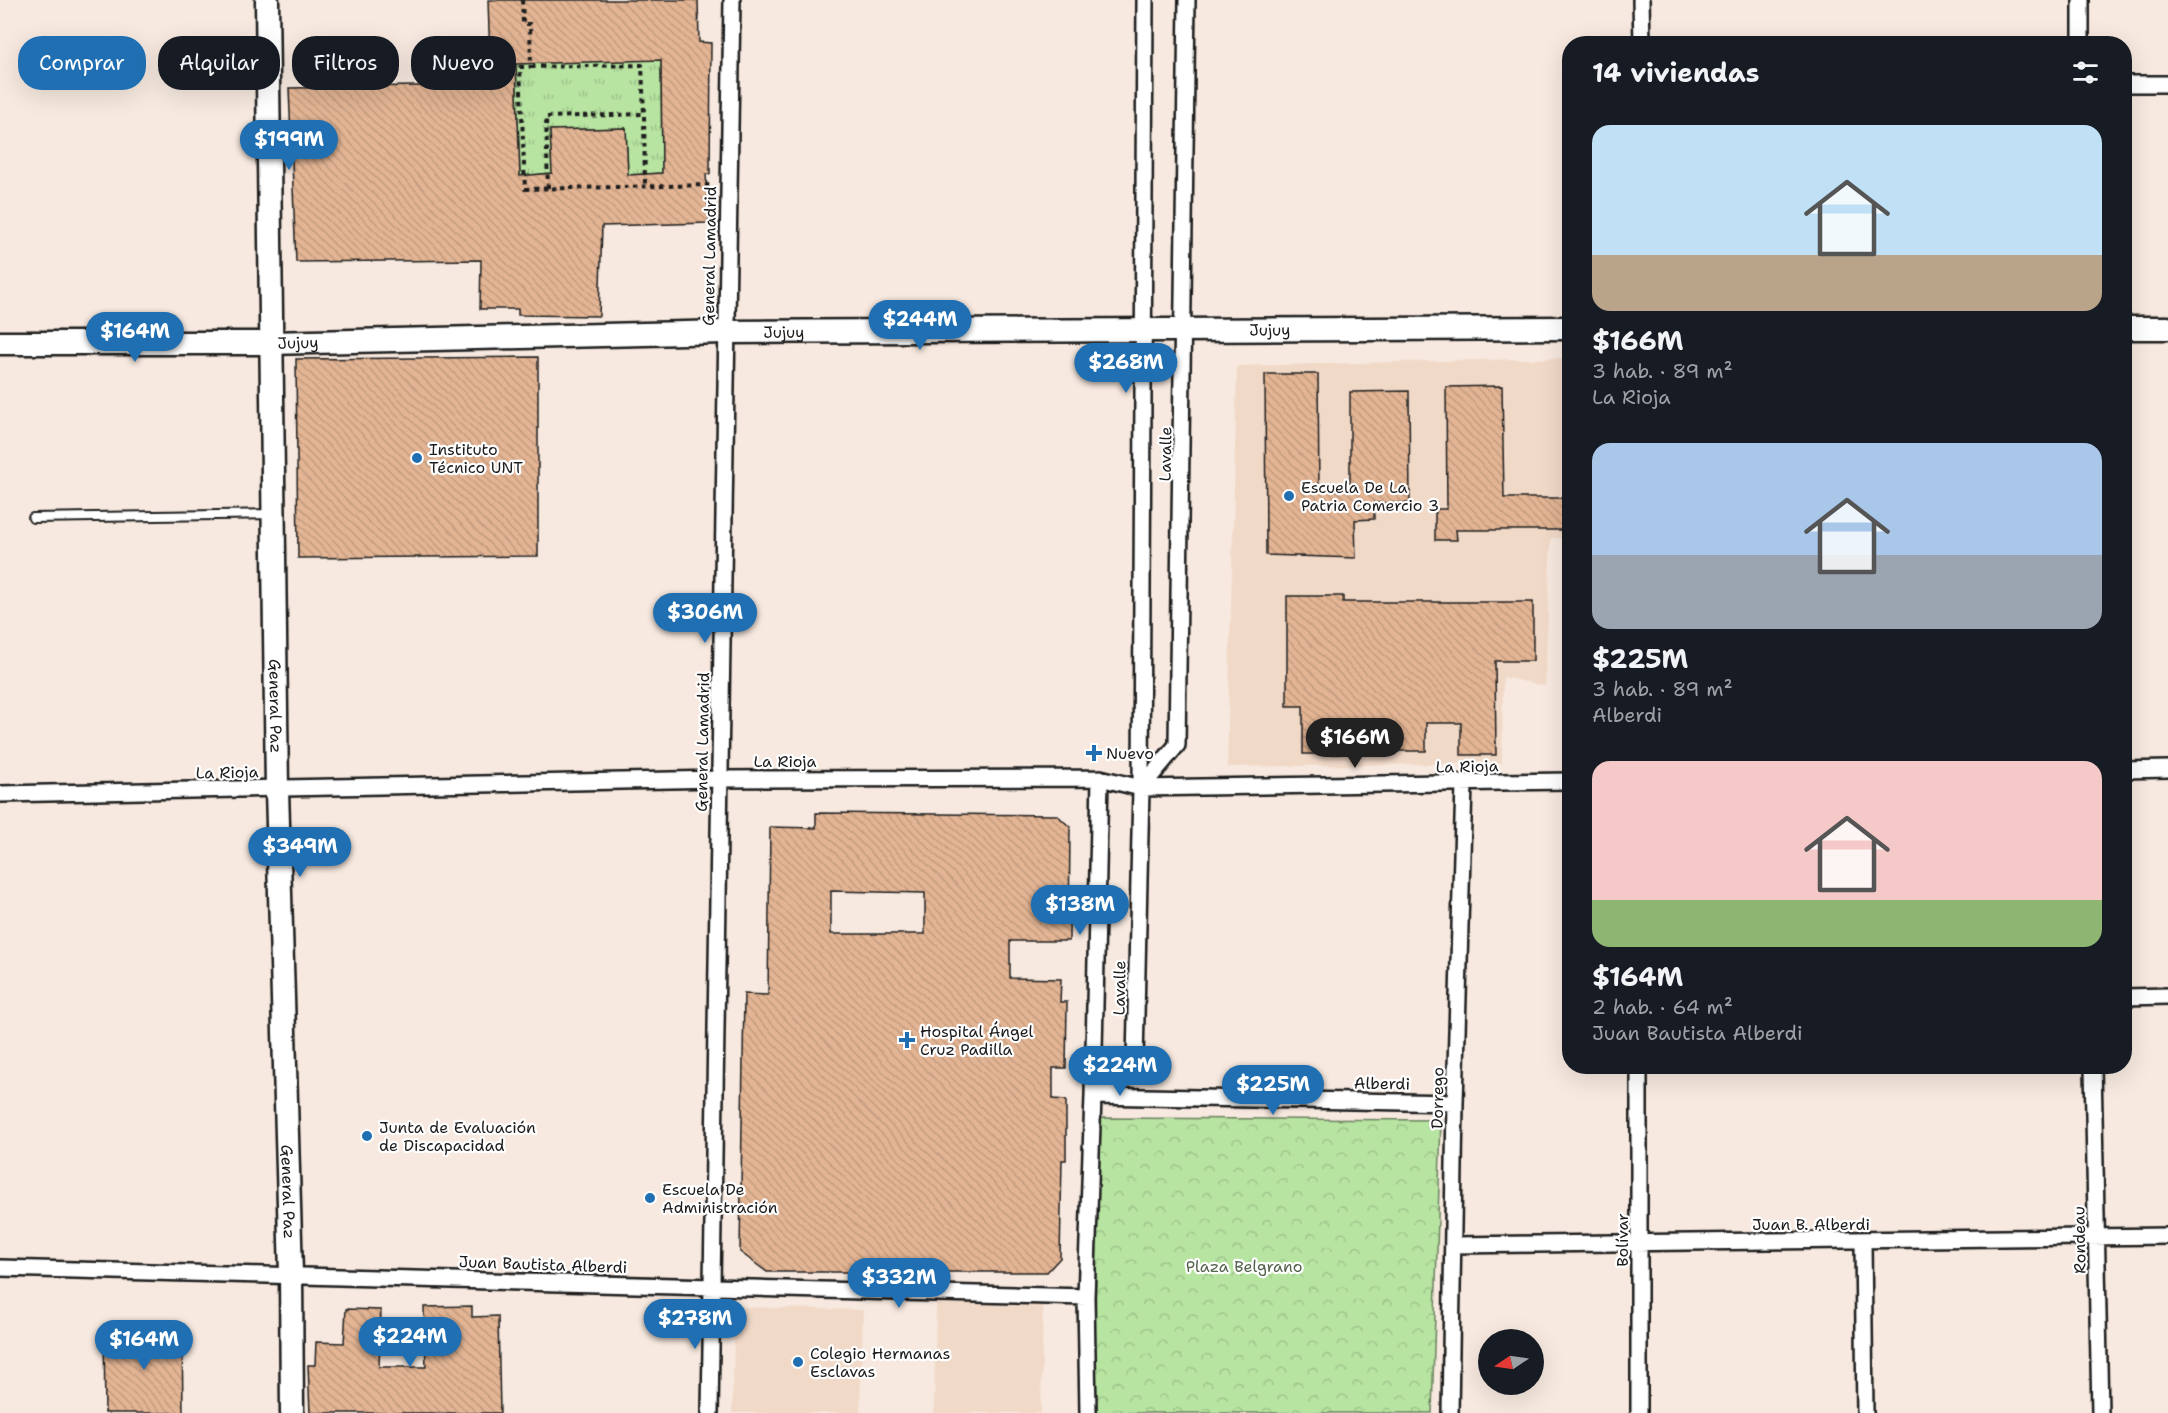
<!DOCTYPE html>
<html lang="es">
<meta charset="utf-8">
<style>
body{margin:0;font-family:"Shantell Sans",sans-serif;background:#20242c;color:#f1f3f6;height:100vh;display:flex;flex-direction:column;font-size:22px;white-space:nowrap}
*{box-sizing:border-box;margin:0}
p{font-size:20px;color:#9ea1a6}
.icon{flex:none;width:33px;height:33px;fill:none;stroke:currentColor;stroke-width:2;stroke-linecap:round;stroke-linejoin:round}
.map{position:relative;flex:1;overflow:hidden}
.side{position:absolute;left:1562px;top:36px;width:570px;height:1038px;display:flex;flex-direction:column;background:#171b24;border-radius:24px;box-shadow:0 6px 24px #0002}
.side>*{flex:none}
.banner{position:absolute;left:18px;top:36px;width:570px;height:54px;display:flex;gap:12px}
.needle{width:39px;rotate:257deg}
.fabs{position:absolute;left:1478px;top:1329px;display:grid;gap:12px}
.fabs a{display:grid;place-items:center;width:66px;height:66px;border-radius:50%;background:#171b24;box-shadow:0 6px 24px #0002;font-size:30px}
.price{position:absolute;translate:-50% -51px;padding:0 14px;border-radius:21px;background:#1f6fb2;color:#fff;font-size:20px;line-height:39px;filter:drop-shadow(0 2px 3px #0008)}
.price::after{content:'';position:absolute;left:50%;top:36px;width:18px;height:14px;margin-left:-9px;background:inherit;clip-path:polygon(0 0,100% 0,50% 100%)}
.price.current{background:#222;color:#fff}
ul{padding:0;list-style:none}
li{display:grid;align-content:center;gap:12px;height:318px;padding:0 30px}
li span{display:grid;place-items:center;height:186px;border-radius:18px;color:#555}
li>.icon{margin-inline-start:auto}
span .icon{width:108px;height:108px;fill:#fffc;stroke-width:1}
li b{font-size:26px}
h2{display:flex;justify-content:space-between;align-items:center;height:72px;padding:0 30px;font-size:26px}
.tag{padding:0 21px;border-radius:24px;background:#171b24;box-shadow:0 6px 24px #0002;font-size:21px;line-height:54px}
.tag.current{background:#1f6fb2;color:#fff}
.map>svg:first-child{display:block}
.built{fill:#f1d9c8}
.grass{fill:url(#grass-tufts);stroke:#6a805e;stroke-width:1.5}
.park{fill:url(#park-crowns);stroke:#6a805e;stroke-width:1.5}
.building{fill:url(#building-back-hatch);stroke:#1c1c1c;stroke-width:1.5;fill-rule:evenodd}
.lines{fill:none;stroke-linecap:round;stroke-linejoin:round}
.lane-casing{stroke:#1c1c1c;stroke-width:12}
.street-casing{stroke:#1c1c1c;stroke-width:20}
.secondary-casing{stroke:#1c1c1c;stroke-width:27}
.path{stroke:#1c1c1c;stroke-width:4;stroke-dasharray:4.5 4.5;stroke-linecap:butt}
.lane{stroke:#fff;stroke-width:8}
.street{stroke:#fff;stroke-width:15}
.secondary{stroke:#fff;stroke-width:22}
.poi-dot{fill:#1f6fb2;stroke:#fff;stroke-width:2}
.labels{text-anchor:middle;stroke-width:4.5;stroke-linejoin:round;paint-order:stroke}
.street-label{font-size:16px;fill:#1c1c1c;stroke:#fff}
.poi-label{font-size:16px;fill:#1c1c1c;stroke:#fff;text-anchor:start}
.park-label{font-size:16px;fill:#52624b;stroke:#fff}
</style>
<div class="map">
<svg width="2168" height="1413" viewBox="0 0 2168 1413">
<defs>
<pattern id="grass-tufts" width="24" height="20" patternUnits="userSpaceOnUse" patternTransform="scale(1.5)"><rect width="24" height="20" fill="#b7e4a1"/><path d="M3 7l-1-3M5 7V3M7 7l1-3M15 17l-1-3M17 17v-4M19 17l1-3" fill="none" stroke="#9dc38a"/></pattern>
<pattern id="park-crowns" width="20" height="18" patternUnits="userSpaceOnUse" patternTransform="scale(1.5)"><rect width="20" height="18" fill="#b7e4a1"/><path d="M2 6a3 3 0 1 1 6 0M12 15a3 3 0 1 1 6 0" fill="none" stroke="#9dc38a"/></pattern>
<pattern id="building-back-hatch" width="6" height="6" patternUnits="userSpaceOnUse" patternTransform="scale(1.5)"><rect width="6" height="6" fill="#e3b594"/><path d="M-1 5l2 2M0 0l6 6M5-1l2 2" fill="none" stroke="#c29b7f"/></pattern>
</defs>
<rect width="100%" height="100%" fill="#f7e9df"/>
<filter id="ink" filterUnits="userSpaceOnUse"><feTurbulence type="fractalNoise" baseFrequency=".0167" numOctaves="2"/><feDisplacementMap in="SourceGraphic" scale="12" xChannelSelector="R" yChannelSelector="G"/><feConvolveMatrix kernelMatrix="1 2 1 2 8 2 1 2 1" color-interpolation-filters="sRGB"/></filter>
<g filter="url(#ink)">
<path class="built" d="M1569,358V539L1551,538L1545,686L1503,677L1502,763L1227,767L1237,366Z
M936,1303L1043,1305L1041,1413H934Z
M735,1307L863,1310L860,1413H732Z"/>
<path class="grass" d="M516,60H661L662,173L628,175L626,128L550,130L552,173L520,176Z"/>
<path class="park" d="M1098,1118L1441,1120L1432,1413H1094Z"/>
<path class="building" d="M488,0H698L699,42L711,43L710,174H706L709,223L602,226L599,316L518,315V309H480L481,260L296,262L289,88L479,85V60H490ZM661,60L662,173L628,175L626,128L550,130L552,173L520,176L516,64Z
M538,357V556L298,558L296,359Z
M1265,374H1318L1319,490H1350V392L1409,391L1410,503H1374V519L1355,520L1356,558L1266,555Z
M1502,386L1504,498H1569V530H1456L1457,540H1435V509H1447L1446,387Z
M1287,596H1343V602H1533V661H1495L1496,755H1461V723H1426V751H1377V727H1341V754H1303V706H1287Z
M816,813L1057,815L1070,827L1069,941H1010V978L1061,979L1060,1002H1067L1066,1068H1053V1099L1066,1100V1160H1062L1060,1258L1047,1272H767L740,1252L744,994L768,995L770,827L816,828ZM831,891L925,893V934H831Z
M472,1306V1317L498,1316L500,1413H310L308,1365H315L316,1342L344,1343L346,1309L381,1310L379,1367H426L424,1307Z
M182,1328L183,1413H105L104,1329Z"/>
<g class="lines">
<g class="lane-casing">
<path id="lane" d="M33,518L271,514"/>
</g>
<g class="street-casing">
<path id="street" d="M1641,0L1642,44
M2081,0V44
M2124,84H2168
M2124,770L2168,769
M1100,778L1093,1096L1455,1103
M1141,788L1177,745L1187,0
M0,794L719,779L1100,778L1141,788L1569,781
M2124,997L2168,996
M1639,1066V1413
M2093,1066L2100,1413
M1863,1242L1865,1413
M1453,1245L2168,1236
M0,1268L1086,1297
M710,1413L732,0
M1088,1413L1086,1297L1093,1096L1118,1079L1135,1061L1141,788L1145,0
M1450,1413L1455,1103L1464,784"/>
</g>
<g class="secondary-casing">
<g id="secondary">
<path id="s1" d="M267,0L277,790L291,1274L292,1413"/>
<path d="M2124,328H2168"/>
<path id="s2" d="M0,343H270L726,332L1569,328"/>
</g>
</g>
<path class="path" d="M522,0L523,24H530L531,67H520L525,189L713,185
M531,67L642,65L644,114
M548,188L546,117L644,114L645,186"/>
<use href="#lane" class="lane"/>
<use href="#street" class="street"/>
<use href="#secondary" class="secondary"/>
</g>
</g>
<g class="poi-dot">
<circle cx="417" cy="458" r="6"/>
<circle cx="1289" cy="496" r="6"/>
<path d="M1091 744h6v6h6v6h-6v6h-6v-6h-6v-6h6z"/>
<path d="M904 1031h6v6h6v6h-6v6h-6v-6h-6v-6h6z"/>
<circle cx="367" cy="1136" r="6"/>
<circle cx="650" cy="1198" r="6"/>
<circle cx="798" cy="1362" r="6"/>
</g>
<g class="labels">
<g class="street-label">
<text transform="translate(709 256) rotate(-89)" y="6">General Lamadrid</text>
<text dy="6" stroke="none"><textPath href="#s2" startOffset="1270">Jujuy</textPath></text>
<text dy="6" stroke="none"><textPath href="#s2" startOffset="784">Jujuy</textPath></text>
<text dy="6" stroke="none"><textPath href="#s2" startOffset="298">Jujuy</textPath></text>
<text transform="translate(1165 454) rotate(-89)" y="6">Lavalle</text>
<text dy="6" stroke="none"><textPath href="#s1" startOffset="706">General Paz</textPath></text>
<text transform="translate(702 742) rotate(-89)" y="6">General Lamadrid</text>
<text x="785" y="767">La Rioja</text>
<text transform="translate(1467 766) rotate(-1)" y="6">La Rioja</text>
<text transform="translate(227 772) rotate(-1)" y="6">La Rioja</text>
<text transform="translate(1119 988) rotate(-89)" y="6">Lavalle</text>
<text transform="translate(1382 1083) rotate(1)" y="6">Alberdi</text>
<text transform="translate(1437 1098) rotate(-89)" y="6">Dorrego</text>
<text dy="6" stroke="none"><textPath href="#s1" startOffset="1192">General Paz</textPath></text>
<text x="1811" y="1230">Juan B. Alberdi</text>
<text transform="translate(1622 1240) rotate(-90)" y="6">Bolívar</text>
<text transform="translate(2079 1240) rotate(-91)" y="6">Rondeau</text>
<text transform="translate(543 1264) rotate(2)" y="6">Juan Bautista Alberdi</text>
</g>
<g class="poi-label">
<text x="429" y="455">Instituto<tspan x="429" dy="18">Técnico UNT</tspan></text>
<text x="1301" y="493">Escuela De La<tspan x="1301" dy="18">Patria Comercio 3</tspan></text>
<text x="1106" y="759">Nuevo</text>
<text x="920" y="1037">Hospital Ángel<tspan x="920" dy="18">Cruz Padilla</tspan></text>
<text x="379" y="1133">Junta de Evaluación<tspan x="379" dy="18">de Discapacidad</tspan></text>
<text x="662" y="1195">Escuela De<tspan x="662" dy="18">Administración</tspan></text>
<text x="810" y="1359">Colegio Hermanas<tspan x="810" dy="18">Esclavas</tspan></text>
</g>
<g class="park-label">
<text x="1244" y="1272">Plaza Belgrano</text>
</g>
</g>
</svg>
<div class="fabs">
<a><svg class="needle" viewBox="-14 -14 28 28"><path d="M0-13l5 13h-10z" fill="#e53935"/><path d="M0 13l5-13h-10z" fill="#9ea1a6"/></svg></a>
</div>
<b class="price" style="left:289px;top:171px">$199M</b>
<b class="price" style="left:920px;top:351px">$244M</b>
<b class="price" style="left:135px;top:363px">$164M</b>
<b class="price" style="left:1126px;top:394px">$268M</b>
<b class="price" style="left:705px;top:644px">$306M</b>
<b class="price current" style="left:1355px;top:769px">$166M</b>
<b class="price" style="left:300px;top:878px">$349M</b>
<b class="price" style="left:1080px;top:936px">$138M</b>
<b class="price" style="left:1120px;top:1097px">$224M</b>
<b class="price" style="left:1273px;top:1116px">$225M</b>
<b class="price" style="left:899px;top:1309px">$332M</b>
<b class="price" style="left:695px;top:1350px">$278M</b>
<b class="price" style="left:410px;top:1368px">$224M</b>
<b class="price" style="left:144px;top:1371px">$164M</b>
<div class="banner">
<a class="tag current">Comprar</a>
<a class="tag">Alquilar</a>
<a class="tag">Filtros</a>
<a class="tag">Nuevo</a>
</div>
<section class="side">
<h2>14 viviendas<svg class="icon" aria-label="filters" viewBox="0 0 24 24"><path d="M4 7h16M4 17h16"/><circle cx="9" cy="7" r="2"/><circle cx="15" cy="17" r="2"/></svg></h2>
<ul>
<li><span style="background:linear-gradient(#bfe0f5 70%,#b9a48a 0)"><svg class="icon" aria-label="home" viewBox="0 0 24 24"><path d="M3 11l9-7 9 7M6 9v11h12V9"/></svg></span><div><b>$166M</b><p>3 hab. · 89 m²</p><p>La Rioja</p></div></li>
<li><span style="background:linear-gradient(#a9c7e8 60%,#9aa5b1 0)"><svg class="icon" aria-label="home" viewBox="0 0 24 24"><path d="M3 11l9-7 9 7M6 9v11h12V9"/></svg></span><div><b>$225M</b><p>3 hab. · 89 m²</p><p>Alberdi</p></div></li>
<li><span style="background:linear-gradient(#f6c9c9 75%,#8fb573 0)"><svg class="icon" aria-label="home" viewBox="0 0 24 24"><path d="M3 11l9-7 9 7M6 9v11h12V9"/></svg></span><div><b>$164M</b><p>2 hab. · 64 m²</p><p>Juan Bautista Alberdi</p></div></li>
</ul>
</section>
</div>
